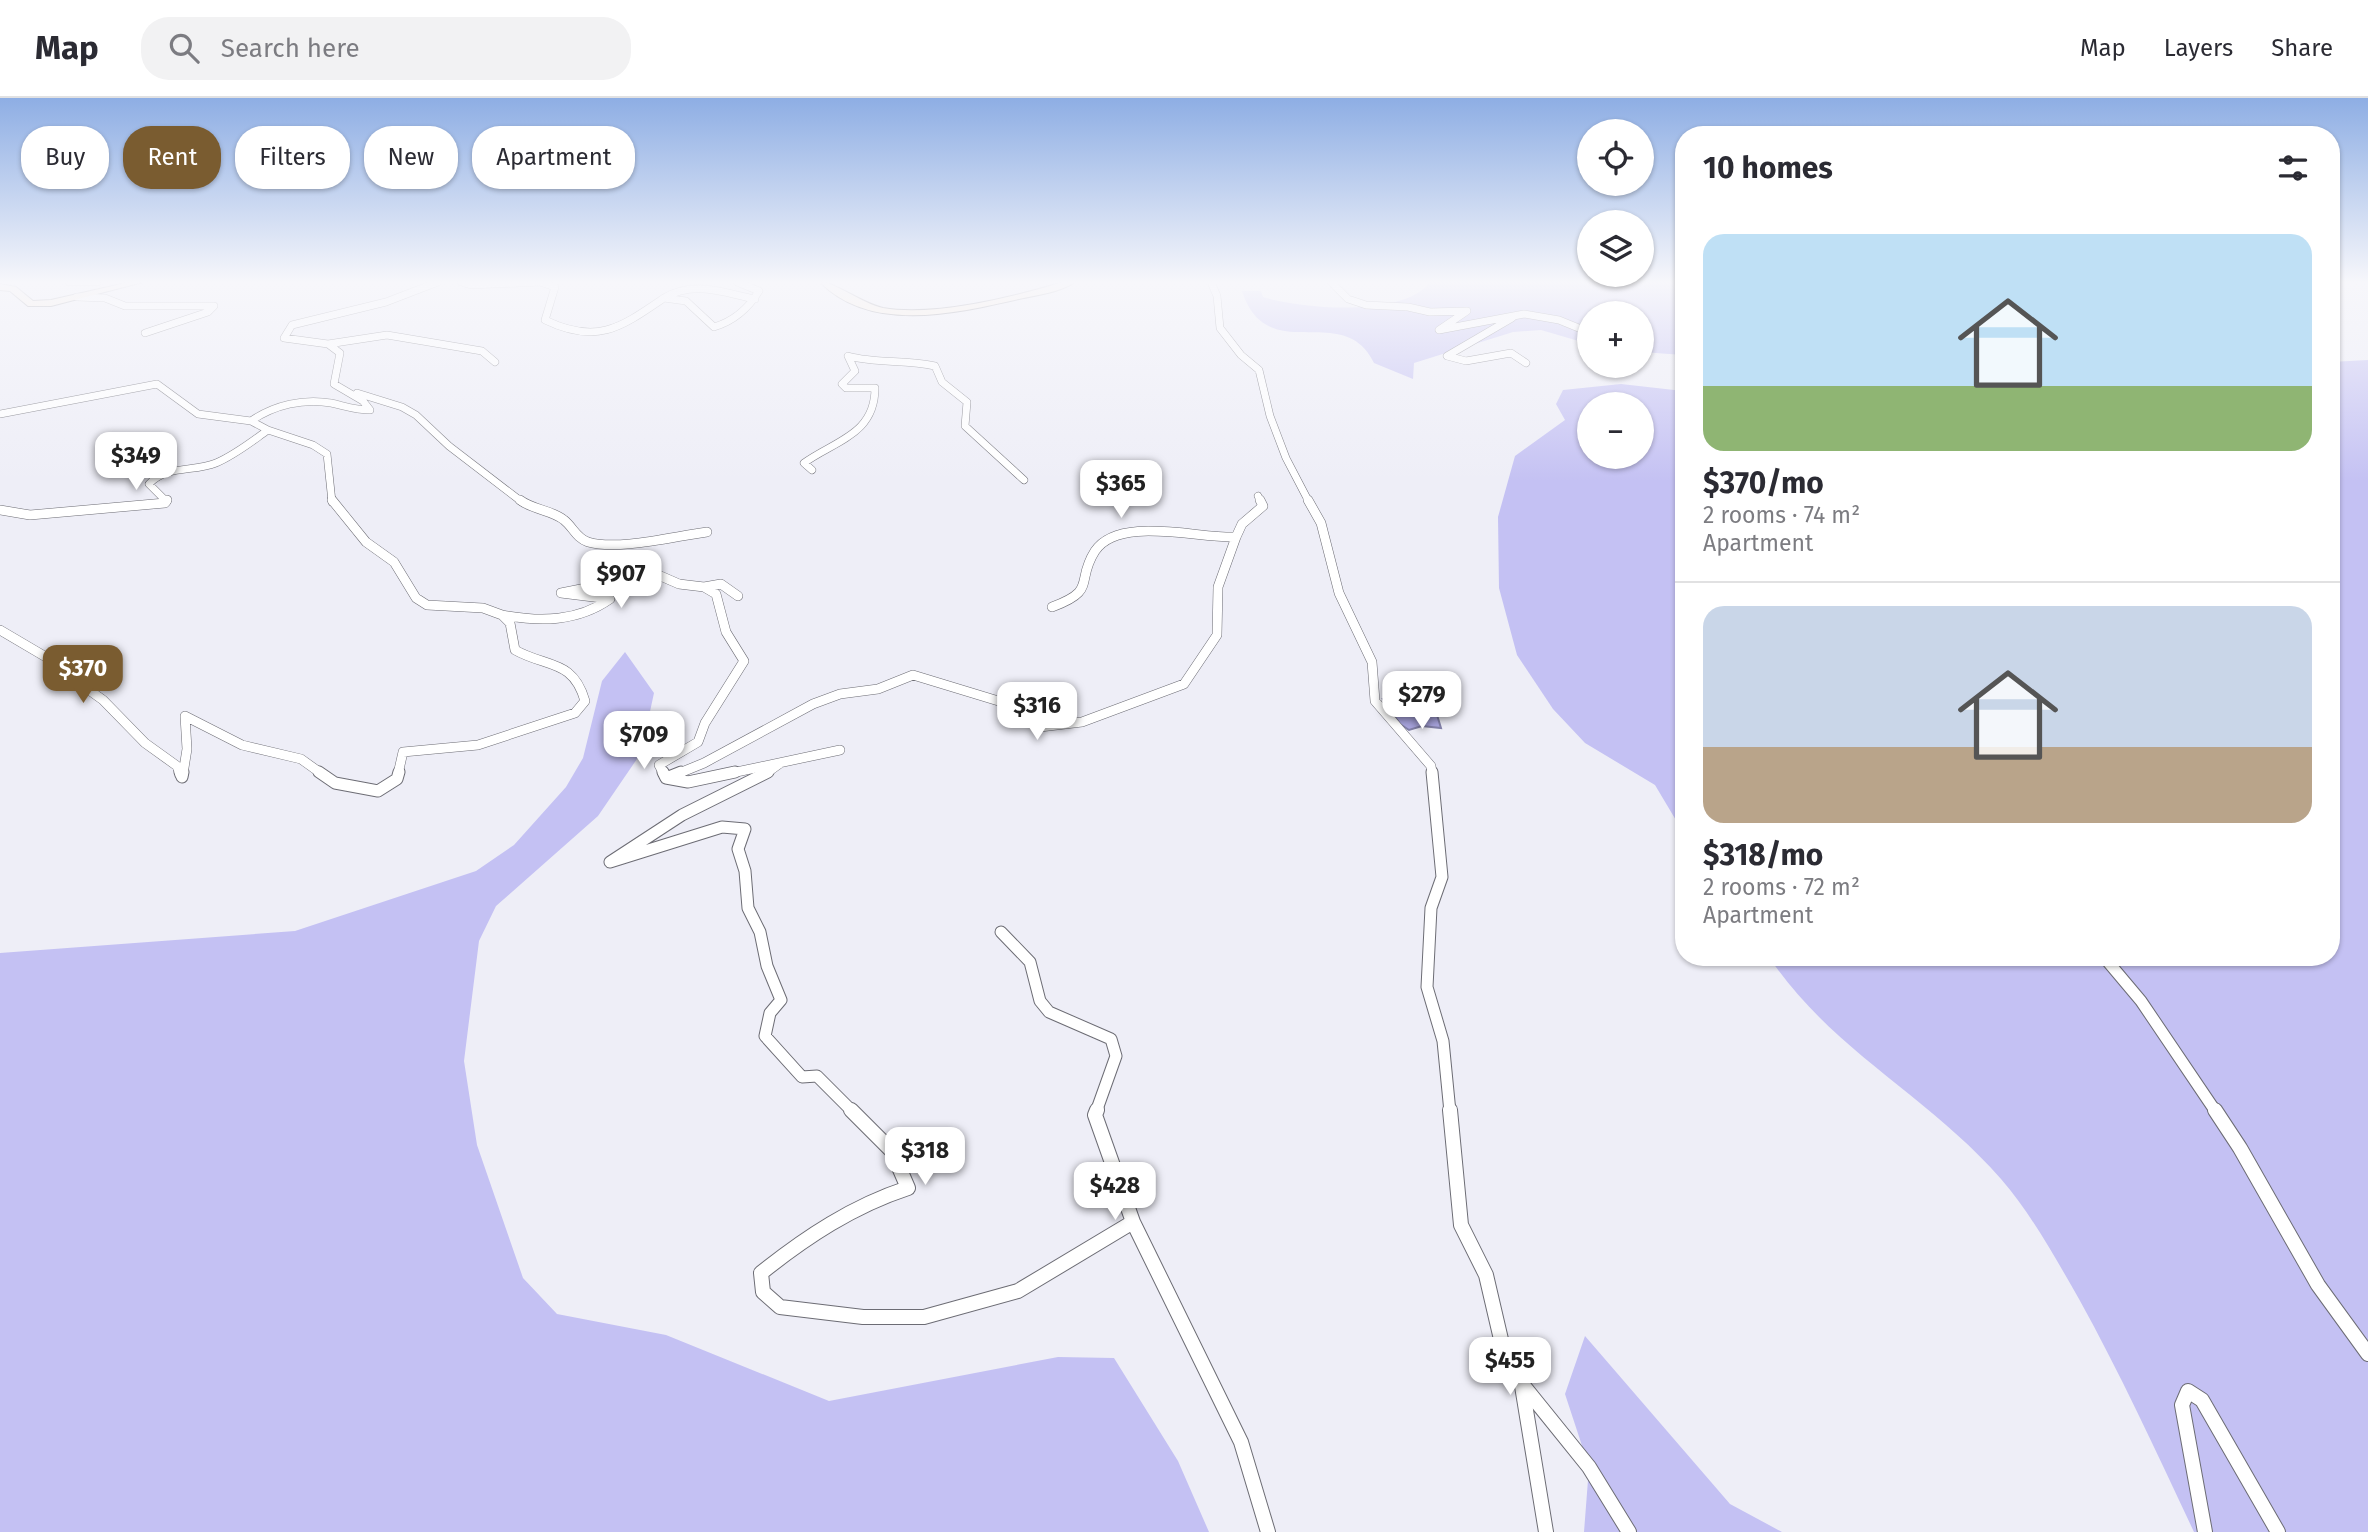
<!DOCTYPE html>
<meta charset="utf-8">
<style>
body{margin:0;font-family:"Fira Sans",sans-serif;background:#f2f2f3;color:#2b2b33;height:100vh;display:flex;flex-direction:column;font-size:26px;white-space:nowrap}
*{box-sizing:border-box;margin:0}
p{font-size:23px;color:#7c7c81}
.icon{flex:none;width:38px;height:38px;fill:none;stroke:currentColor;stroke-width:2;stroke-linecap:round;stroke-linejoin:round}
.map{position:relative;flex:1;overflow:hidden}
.details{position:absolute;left:1675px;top:28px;width:665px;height:840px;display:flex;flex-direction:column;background:#fff;border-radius:28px;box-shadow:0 2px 5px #0004}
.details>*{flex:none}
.banner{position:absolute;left:21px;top:28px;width:665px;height:63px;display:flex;gap:14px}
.tools{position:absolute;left:1577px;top:21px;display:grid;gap:14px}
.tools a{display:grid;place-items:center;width:77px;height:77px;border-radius:50%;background:#fff;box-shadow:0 2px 5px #0004;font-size:35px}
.price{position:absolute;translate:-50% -60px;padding:0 16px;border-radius:14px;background:#fff;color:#222;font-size:23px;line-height:46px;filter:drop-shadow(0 2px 4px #0008)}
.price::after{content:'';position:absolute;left:50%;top:42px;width:21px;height:16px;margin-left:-10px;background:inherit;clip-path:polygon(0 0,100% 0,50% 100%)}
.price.on{background:#7a5c30;color:#fff}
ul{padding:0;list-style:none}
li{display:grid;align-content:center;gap:14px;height:371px;padding:0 28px}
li+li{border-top:2px solid #e1e1e2}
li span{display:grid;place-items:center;height:217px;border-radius:21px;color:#555}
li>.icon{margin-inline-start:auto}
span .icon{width:126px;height:126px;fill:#fffc;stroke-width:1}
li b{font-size:30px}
h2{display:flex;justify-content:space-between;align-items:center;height:84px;padding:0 28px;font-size:30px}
.pill{padding:0 24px;border-radius:28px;background:#fff;box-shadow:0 2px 5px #0004;font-size:24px;line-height:63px}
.pill.on{background:#7a5c30;color:#fff}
header{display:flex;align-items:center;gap:42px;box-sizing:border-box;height:98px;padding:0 35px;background:#fff;border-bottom:2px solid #e1e1e2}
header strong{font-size:33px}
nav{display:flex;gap:38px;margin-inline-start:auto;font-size:24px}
.search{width:490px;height:63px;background:#f2f2f3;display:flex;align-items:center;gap:18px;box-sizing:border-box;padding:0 24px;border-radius:28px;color:#7c7c81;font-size:26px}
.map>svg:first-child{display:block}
.green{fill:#c4c1f3;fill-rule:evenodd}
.water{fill:#a8a4dd;stroke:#8280a8;stroke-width:2}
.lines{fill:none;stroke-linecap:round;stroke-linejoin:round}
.street-far3-casing{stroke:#6c6c74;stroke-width:8}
.street-far2-casing{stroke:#6c6c74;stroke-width:10}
.street-far1-casing{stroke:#6c6c74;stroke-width:13}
.street-casing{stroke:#6c6c74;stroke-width:16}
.secondary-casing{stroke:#6c6c74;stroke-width:2}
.street-far3{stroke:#fff;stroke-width:7}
.street-far2{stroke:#fff;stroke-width:9}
.street-far1{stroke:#fff;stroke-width:11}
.street{stroke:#fff;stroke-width:14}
.secondary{fill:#feefdb;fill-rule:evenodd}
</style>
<header>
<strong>Map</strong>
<div class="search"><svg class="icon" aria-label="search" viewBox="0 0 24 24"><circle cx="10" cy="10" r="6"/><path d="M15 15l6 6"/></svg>Search here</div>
<nav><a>Map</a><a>Layers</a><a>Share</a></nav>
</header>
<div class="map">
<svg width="2368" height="1434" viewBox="0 0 2368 1434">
<rect width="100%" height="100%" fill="#eeeef7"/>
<path class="green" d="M1430,184H1683V257L1642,254V215H1589V246L1541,232L1513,234L1414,265L1413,281L1374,265C1344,201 1267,271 1242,193H1261L1263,199C1301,211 1404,220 1430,184Z
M2368,262V1434H2194C2157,1355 2121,1277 2079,1201C2056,1161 2032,1117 2001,1081C1929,998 1831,952 1769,859H2331V264Z
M1621,286L1683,293V734L1655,687L1585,645L1553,611L1517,557L1499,490L1498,419L1515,358L1565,322L1556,306L1563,292ZM1642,306V359H1589V306Z
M625,554L654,595L641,655L598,718L496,808L479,843L464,963L477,1047L523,1180L557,1216L666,1237L829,1303L1058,1259L1114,1260L1178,1363L1209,1434H0V855L295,833L476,773L514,747L566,689L583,660L602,583Z
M1585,1238L1730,1406L1782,1434H1584L1589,1369L1565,1296Z"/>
<path class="water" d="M1430,594L1441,630L1422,628L1409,632L1400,626L1383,601Z"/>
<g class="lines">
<g class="street-far3-casing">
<path id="street-far3" d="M69,184H97
M461,184L471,187L540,184L555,189L545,222C597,247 620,230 664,200L686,203L714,229C734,223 748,211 759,193L737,184
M1211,184L1217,198L1220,230L1241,257L1259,272L1270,318L1286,360L1309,404
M1331,184L1348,201L1366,207L1408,209L1430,214L1467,213L1439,232L1524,216L1559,222L1581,231
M77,199L105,200L125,208H214L208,214L145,235
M664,200C694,182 724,195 755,201
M1512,220L1447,258L1466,263L1511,255L1526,265
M328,246L387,237L482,253L495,264
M357,295L402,309L416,317L449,348L522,404
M0,316L157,286L198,316L251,323C274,307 304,300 331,305C345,308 356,312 370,312L363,303L334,286L340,255L328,246L284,240L292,227L386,204L438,184
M268,332L313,347L327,356L332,404
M812,372L804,365C834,343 875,337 875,290H846L842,286L855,273L848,258C877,266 905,261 935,268L942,284L967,304L965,328L1024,382
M1258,398L1261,404
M167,404L149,386C166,367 194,374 216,365C235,357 251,344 268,332L251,323"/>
</g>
<g class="street-far2-casing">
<path id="street-far2" d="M332,402L366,444L394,464L416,500L427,507L483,510L502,517L510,525L515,552C547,570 573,561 585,603L575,615L478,647L403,654L398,676
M520,402C533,412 552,412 564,422C573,429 576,440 588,444C618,453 675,438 707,434
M1308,402L1321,425L1339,495L1372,564L1375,603L1431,668L1432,676
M0,412L30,417L165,405L167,402
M1052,509C1098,492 1075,484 1095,453C1119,417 1199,441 1236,439
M502,517C540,524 577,524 610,501L561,495L656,476L679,486L704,489L721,486L738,498
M0,532L51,562L72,568L82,587L103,602L145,645L177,668L180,676
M183,676L187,651L185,618L242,647L301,661L322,676
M664,676L659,667L698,644L705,625L744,563L726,534L716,496L704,489
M677,676L704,665L813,606L840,596L878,591L913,577L1005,605L1040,629L1082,624L1184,586L1217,537L1218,489L1236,439L1242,426L1263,408L1260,402
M727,676L840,652
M765,676L779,666"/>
</g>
<g class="street-far1-casing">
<path id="street-far1" d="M180,674L181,677
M319,674L335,685L378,693L397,681L399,674
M663,674L666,680L688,684L735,674
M768,674L682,717L610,764L722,729L745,731L738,751L745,773L748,810L760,834L767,868L781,902L770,915L765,938L802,979L817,978L853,1014
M1432,674L1442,779L1431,810L1427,889L1443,943L1450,1014
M182,679L183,674
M666,680L681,674
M1001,834L1030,864L1040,903L1049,914L1111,941L1116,958L1096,1014
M2104,859L2141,903L2216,1014"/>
</g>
<g class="street-casing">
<path id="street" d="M851,1012L892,1053L908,1090C853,1108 806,1139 761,1175L763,1194L780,1209L863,1219H924L1018,1193L1133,1124
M1097,1012L1095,1017L1133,1124L1241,1344L1268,1434
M1450,1012L1461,1127L1486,1177L1503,1250L1522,1286L1589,1369L1629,1434
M2215,1012L2240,1050L2318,1187L2368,1256
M1522,1288L1546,1434
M2205,1434L2182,1307L2188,1293L2202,1302L2278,1434"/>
</g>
<g class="secondary-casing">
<path id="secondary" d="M130,184H143L51,208H28L10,193L0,192V186L16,189L33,203L51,202Z
M820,184C833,183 863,206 883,210C934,219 1014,199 1063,184H1075C1061,194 1037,197 1019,201C957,215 871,236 820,184Z"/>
</g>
<use href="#street-far3" class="street-far3"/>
<use href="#street-far2" class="street-far2"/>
<use href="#street-far1" class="street-far1"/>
<use href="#street" class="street"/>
<use href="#secondary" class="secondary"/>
</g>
<linearGradient id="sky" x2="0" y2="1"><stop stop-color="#8eaee4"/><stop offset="0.48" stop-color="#f7f7fb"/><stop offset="1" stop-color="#f7f7fb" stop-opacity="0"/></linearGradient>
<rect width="2368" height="384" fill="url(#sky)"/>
</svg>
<div class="tools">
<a><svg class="icon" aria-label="locate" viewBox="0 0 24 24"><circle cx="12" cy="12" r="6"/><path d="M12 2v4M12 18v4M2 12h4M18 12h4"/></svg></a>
<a><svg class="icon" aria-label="layers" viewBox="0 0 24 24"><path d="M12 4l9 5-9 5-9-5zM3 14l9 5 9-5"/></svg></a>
<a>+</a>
<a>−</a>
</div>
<b class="price" style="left:136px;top:394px">$349</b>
<b class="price" style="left:1121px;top:422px">$365</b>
<b class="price" style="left:621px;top:512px">$907</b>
<b class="price on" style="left:83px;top:607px">$370</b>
<b class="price" style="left:1422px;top:633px">$279</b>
<b class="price" style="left:1037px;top:644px">$316</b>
<b class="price" style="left:644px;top:673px">$709</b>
<b class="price" style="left:925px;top:1089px">$318</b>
<b class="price" style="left:1115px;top:1124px">$428</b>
<b class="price" style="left:1510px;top:1299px">$455</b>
<div class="banner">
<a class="pill">Buy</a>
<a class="pill on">Rent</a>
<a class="pill">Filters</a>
<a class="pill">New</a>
<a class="pill">Apartment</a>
</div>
<section class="details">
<h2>10 homes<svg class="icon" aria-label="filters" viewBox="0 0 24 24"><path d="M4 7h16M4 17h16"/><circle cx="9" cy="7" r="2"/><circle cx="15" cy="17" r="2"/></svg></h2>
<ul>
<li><span style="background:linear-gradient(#bfe0f5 70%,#8fb573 0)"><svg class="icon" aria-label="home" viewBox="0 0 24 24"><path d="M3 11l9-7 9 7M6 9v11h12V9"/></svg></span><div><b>$370/mo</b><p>2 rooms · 74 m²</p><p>Apartment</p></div></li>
<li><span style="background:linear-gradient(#c9d6e8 65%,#b9a48a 0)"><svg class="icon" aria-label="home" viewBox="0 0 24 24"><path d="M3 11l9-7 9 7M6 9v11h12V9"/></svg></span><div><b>$318/mo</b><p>2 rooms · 72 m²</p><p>Apartment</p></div></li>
</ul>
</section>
</div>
